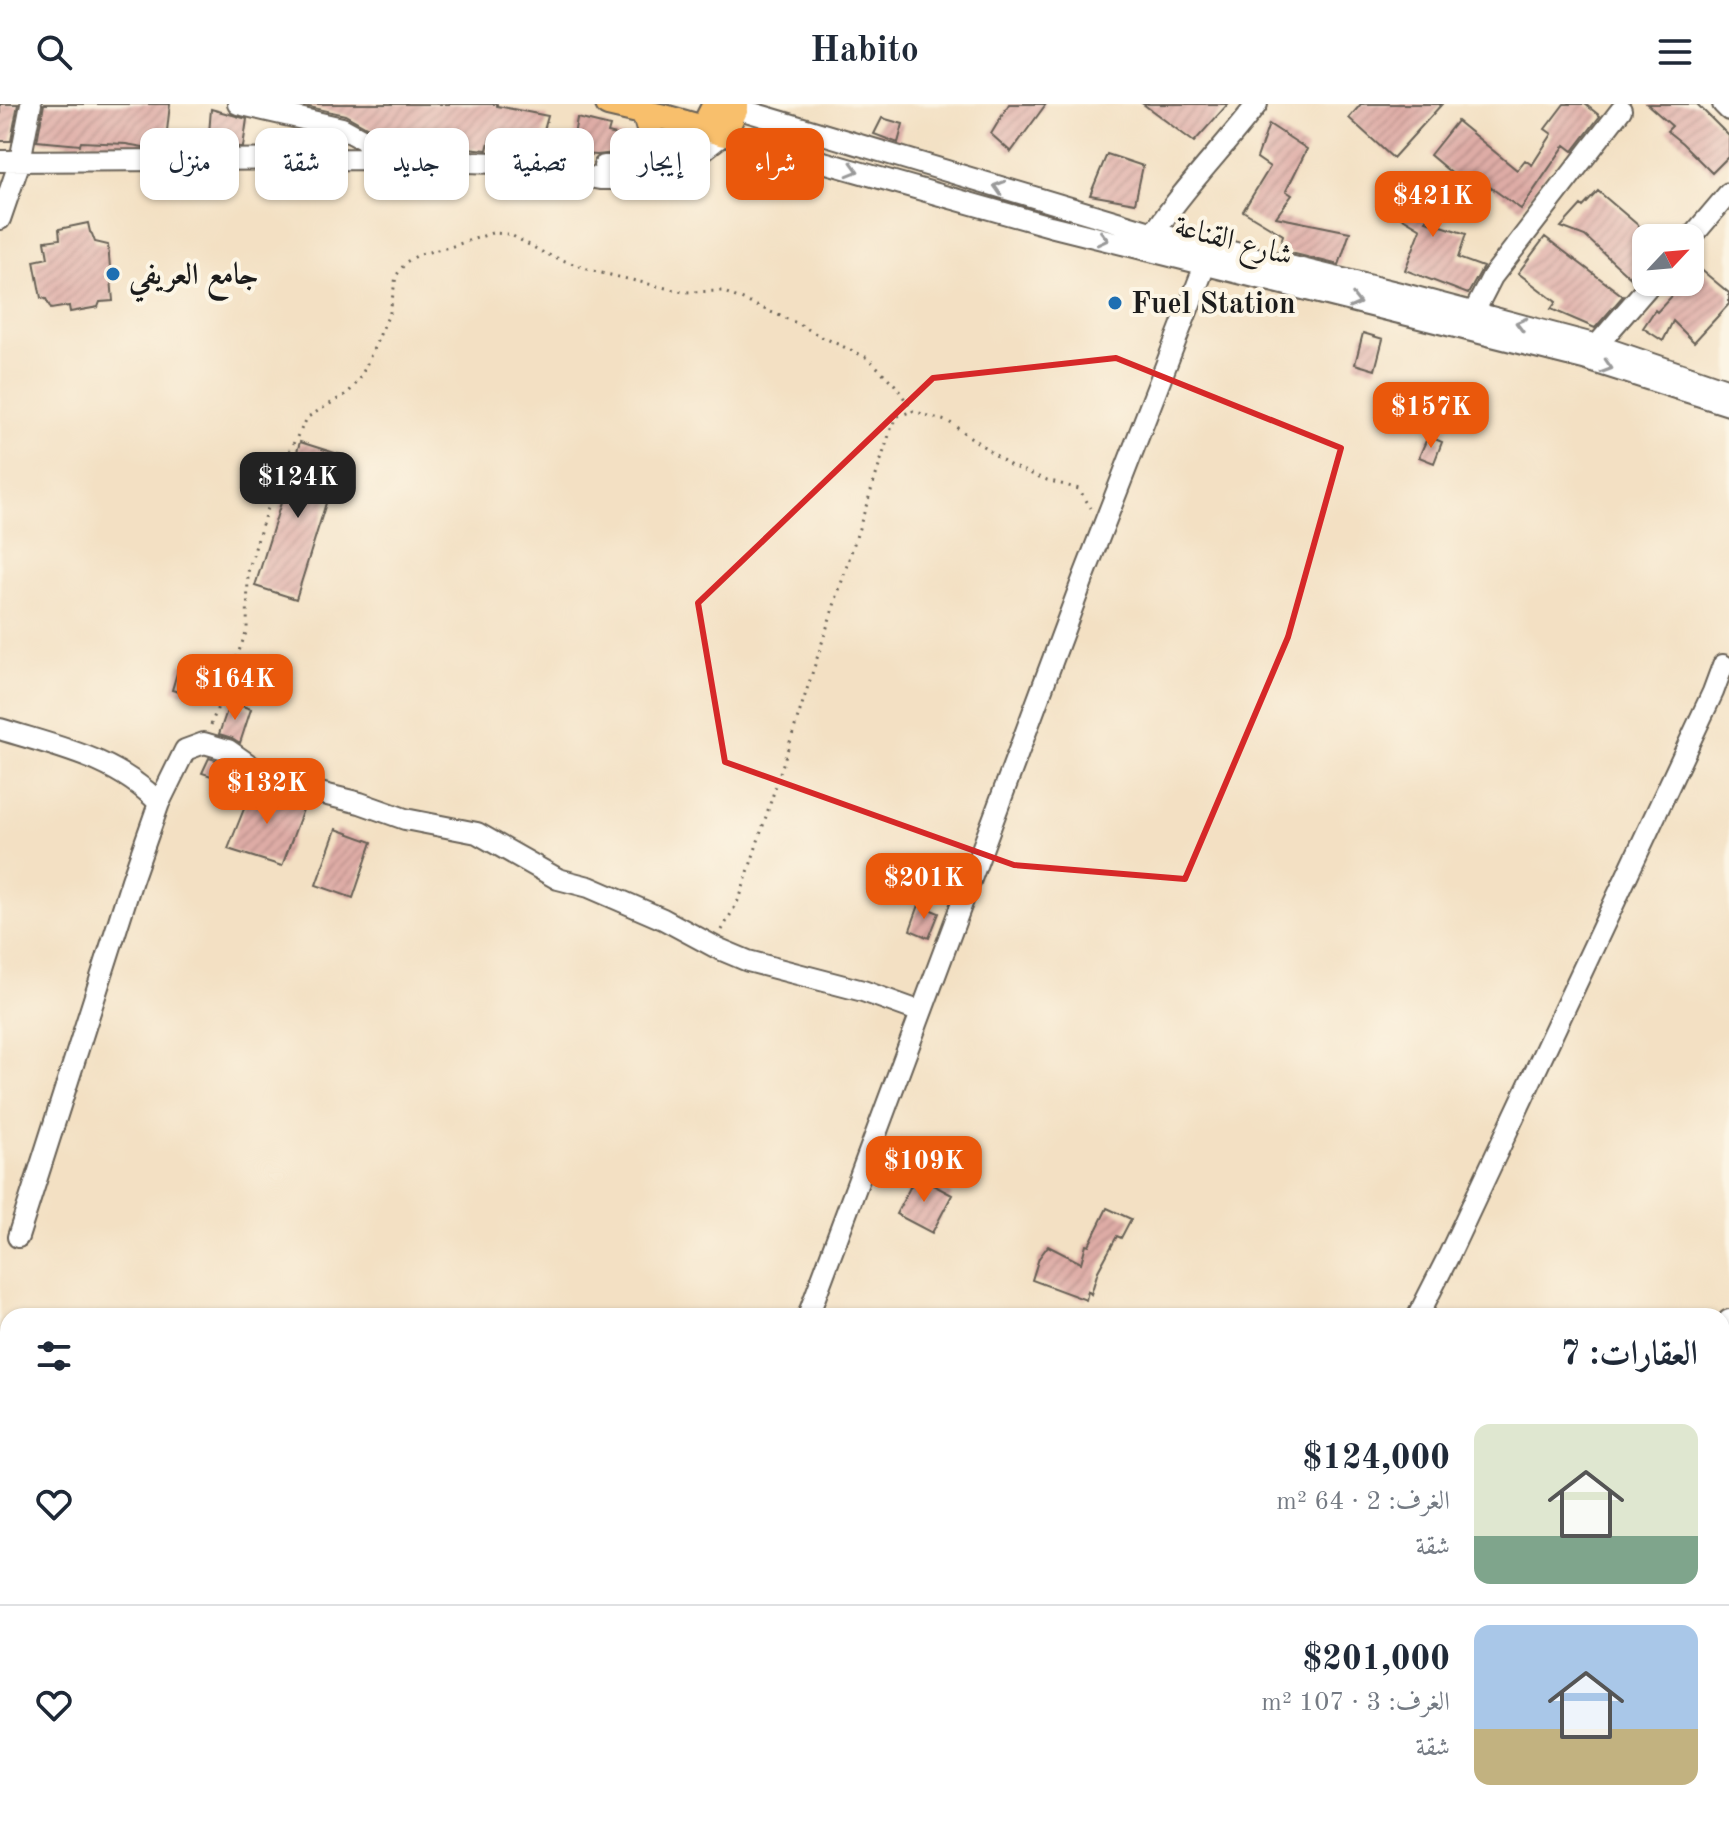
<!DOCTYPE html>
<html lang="ar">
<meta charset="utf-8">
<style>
body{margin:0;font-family:"Old Standard TT",Amiri,serif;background:#f6f6f7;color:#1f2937;direction:rtl;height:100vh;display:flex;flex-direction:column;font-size:30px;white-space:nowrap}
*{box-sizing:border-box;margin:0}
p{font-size:26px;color:#747a83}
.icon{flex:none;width:44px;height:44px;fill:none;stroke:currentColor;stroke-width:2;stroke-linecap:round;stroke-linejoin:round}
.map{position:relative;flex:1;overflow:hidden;direction:ltr}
.drawer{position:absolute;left:0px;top:1204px;width:1730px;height:514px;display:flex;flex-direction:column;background:#fff;border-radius:24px 24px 0 0;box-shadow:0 2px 6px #0004;direction:rtl}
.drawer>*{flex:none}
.banner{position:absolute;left:24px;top:24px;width:800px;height:72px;direction:rtl;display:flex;gap:16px}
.needle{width:52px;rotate:64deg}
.fabs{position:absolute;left:1632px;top:120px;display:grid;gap:16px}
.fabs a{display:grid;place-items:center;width:72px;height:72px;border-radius:16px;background:#fff;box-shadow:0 2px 6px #0004;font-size:40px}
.price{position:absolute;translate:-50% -68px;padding:0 18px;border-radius:16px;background:#ea580c;color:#fff;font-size:26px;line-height:52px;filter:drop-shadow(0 2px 4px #0008)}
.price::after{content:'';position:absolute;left:50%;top:48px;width:24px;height:18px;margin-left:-12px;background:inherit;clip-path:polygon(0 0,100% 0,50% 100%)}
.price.on{background:#222;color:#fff}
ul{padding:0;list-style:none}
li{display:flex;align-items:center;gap:24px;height:200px;padding:0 32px}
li+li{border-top:2px solid #e0e1e3}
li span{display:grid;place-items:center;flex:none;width:224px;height:160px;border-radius:16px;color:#555}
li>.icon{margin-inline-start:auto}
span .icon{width:96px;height:96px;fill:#fffc;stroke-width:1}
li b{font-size:34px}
h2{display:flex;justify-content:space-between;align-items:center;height:96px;padding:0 32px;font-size:34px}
.chip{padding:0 28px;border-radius:16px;background:#fff;box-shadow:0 2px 6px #0004;font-size:28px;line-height:72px}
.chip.on{background:#ea580c;color:#fff}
header{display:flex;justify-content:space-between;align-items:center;height:104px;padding:0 32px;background:#fff;font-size:36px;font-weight:700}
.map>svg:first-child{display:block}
.building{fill:url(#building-hatch)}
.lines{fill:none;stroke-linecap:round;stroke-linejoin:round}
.minor-casing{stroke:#676156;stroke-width:24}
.major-casing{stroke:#676156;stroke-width:28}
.path{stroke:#676156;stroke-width:3;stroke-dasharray:2 6;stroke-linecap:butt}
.minor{stroke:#fff;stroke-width:20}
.major{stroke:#f8bf6c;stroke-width:24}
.oneway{stroke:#999}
.marked{fill:none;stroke:#d62828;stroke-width:6;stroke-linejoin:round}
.poi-dot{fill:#1f6fb2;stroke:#fcf5e5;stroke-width:3}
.labels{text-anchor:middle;stroke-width:8;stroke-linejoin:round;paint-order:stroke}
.street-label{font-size:30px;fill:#1c1c1c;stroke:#fcf5e5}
.poi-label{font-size:30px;font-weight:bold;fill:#1c1c1c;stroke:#fcf5e5;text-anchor:start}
</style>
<header><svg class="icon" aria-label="menu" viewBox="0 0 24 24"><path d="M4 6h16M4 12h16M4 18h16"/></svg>Habito<svg class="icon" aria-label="search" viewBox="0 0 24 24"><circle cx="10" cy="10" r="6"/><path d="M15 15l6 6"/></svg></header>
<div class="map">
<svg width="1729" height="1717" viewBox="0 0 1729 1717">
<defs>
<pattern id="building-hatch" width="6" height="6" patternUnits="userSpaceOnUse" patternTransform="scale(2)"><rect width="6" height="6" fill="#deaca6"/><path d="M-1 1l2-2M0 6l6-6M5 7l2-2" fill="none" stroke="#be938e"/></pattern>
</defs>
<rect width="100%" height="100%" fill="#fcf5e5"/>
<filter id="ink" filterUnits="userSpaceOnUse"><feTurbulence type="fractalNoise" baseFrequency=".0125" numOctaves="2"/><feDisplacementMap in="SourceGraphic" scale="16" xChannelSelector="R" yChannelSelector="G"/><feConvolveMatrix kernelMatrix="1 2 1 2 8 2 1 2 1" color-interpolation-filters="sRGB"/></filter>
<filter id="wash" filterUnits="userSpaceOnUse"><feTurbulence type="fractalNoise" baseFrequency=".006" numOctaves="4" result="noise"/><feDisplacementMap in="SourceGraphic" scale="32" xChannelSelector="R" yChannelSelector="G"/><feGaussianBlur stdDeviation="1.8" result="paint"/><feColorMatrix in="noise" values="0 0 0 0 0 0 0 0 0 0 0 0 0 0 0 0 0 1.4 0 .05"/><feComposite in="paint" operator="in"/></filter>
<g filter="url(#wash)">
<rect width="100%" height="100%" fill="#f3e0c3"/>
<g id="blocks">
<path class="building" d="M0,0H18L11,37H0Z
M44,0H170L167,27L179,29L177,43H143L126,40L81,38L80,41L37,37Z
M296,0H497V2L548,12L540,41L490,34L487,46L447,42L412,33L386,29V30L372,26L345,11Z
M1009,0H1046L1011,48L991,30Z
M1143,0H1228L1194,38Z
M1361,0H1442L1393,54L1349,14Z
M1564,0H1585L1600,12L1573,47L1565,41L1521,105L1483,78L1474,88L1430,51L1457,17L1517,66L1525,56L1532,61L1552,30L1545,25Z
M1647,0H1697L1729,32V52L1712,69L1682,39L1667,27L1672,22Z
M211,5L247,15L243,43L208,42Z
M577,14L610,22L608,29L634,35L631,47L597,51L571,49Z
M882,14L903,20L898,39L874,30Z
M1269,20L1307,45L1286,87L1292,91L1276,113L1350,128L1339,161L1279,146L1283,131L1243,107L1270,63L1257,54Z
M1107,50L1143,62L1135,99L1090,91Z
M1406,70L1441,91L1426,117L1466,130L1458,154L1483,163L1468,190L1405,166L1421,125L1386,104Z
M1598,87L1646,128V167L1635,178L1585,132L1561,123L1581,101L1583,103Z
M88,119L90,128L92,130L95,138L108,141L113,197L100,198L98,203L70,208L69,202L51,205L46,195L41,194L34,157L48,154L45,137L60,135L59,125Z
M1545,133L1623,192L1595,224L1551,205L1556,198L1518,169Z
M1699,164L1729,189V200L1694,238L1673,217L1663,237L1643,224L1655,206L1657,208L1685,178H1690V173Z
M1363,229L1383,235L1375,266L1355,260Z
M1428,332L1442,338L1434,359L1419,353Z
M300,338L341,351L296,495L255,482Z
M180,559L207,567L197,593L172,586Z
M230,598L251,605L240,639L232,634L219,630Z
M209,654L222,658L232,665L227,677L202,669Z
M254,680L305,700L282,762L228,745Z
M336,725L372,738L353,794L316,781Z
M919,801L939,809L929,834L910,826Z
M916,1072L952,1091L932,1129L896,1110Z
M1107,1104L1131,1115L1121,1134L1117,1132L1098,1167L1091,1190L1088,1187L1086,1196L1032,1176L1039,1154L1048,1142L1081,1159L1086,1140L1089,1141Z"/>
</g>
</g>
<g filter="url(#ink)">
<use href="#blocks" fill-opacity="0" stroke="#676156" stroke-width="2"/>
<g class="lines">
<g class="minor-casing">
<path id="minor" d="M238,0L342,24L364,36L377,55
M1723,0L1729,6
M736,4L1154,129L1404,190L1597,241L1729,286
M0,57L377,55L528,60
M516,60L600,75H654L672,70L724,30L1050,122L1584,255L1729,301
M604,62C647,63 669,49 703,24
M0,115L20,57L31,0
M1154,129C1184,83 1224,44 1257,0
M1690,135L1729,89
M1474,208L1492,173L1621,6
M1597,241L1652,178
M0,625C57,643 116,654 159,699L132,776L18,1133
M159,699L185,646L204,639L228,646L258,667L295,683L360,699L405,715L477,729L558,775L589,783L663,815L717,844L748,857L863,887L921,908
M808,1212L1084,472L1205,161
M1418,1212L1449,1151L1713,588L1723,561
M1722,1226L1729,1216
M0,1394L8,1380
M761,1710L790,1717
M242,1717L246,1710
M912,1717L915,1710"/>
</g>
<g class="major-casing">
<path id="major" d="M608,0L668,14L724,30L736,4V0
M644,8L650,29L644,59
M703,24L715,0"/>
</g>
<path class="path" d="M211,621L247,526L248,468L278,367L308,313L348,289L360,275L390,208L396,172L406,158L420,150L450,143L492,129L509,130L546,150L593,167L683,188L722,187L799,220L818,231L868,254L895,281L913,307L949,318L1011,362L1047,376L1079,385L1091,404
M722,826L740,793L891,325L898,312L913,307"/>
<use href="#minor" class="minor"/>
<use href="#major" class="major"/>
</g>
<defs><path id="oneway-chevron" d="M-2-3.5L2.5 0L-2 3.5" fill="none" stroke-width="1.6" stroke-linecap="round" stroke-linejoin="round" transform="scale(2)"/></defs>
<g class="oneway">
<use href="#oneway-chevron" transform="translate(853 66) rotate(16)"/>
<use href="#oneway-chevron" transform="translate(999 83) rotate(-163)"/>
<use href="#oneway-chevron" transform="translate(1103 135) rotate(13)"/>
<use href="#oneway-chevron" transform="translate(1355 198) rotate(14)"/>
<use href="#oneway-chevron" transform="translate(1521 220) rotate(-165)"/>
<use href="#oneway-chevron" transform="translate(1607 263) rotate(17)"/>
</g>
</g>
<path class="marked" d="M1116,254L1341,344L1288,533L1185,775L1014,761L725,658L698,499L933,274Z"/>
<g class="poi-dot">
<circle cx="113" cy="170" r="8"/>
<circle cx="1115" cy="199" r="8"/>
</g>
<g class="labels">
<g class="street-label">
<text transform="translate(1234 136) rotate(15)" y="10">شارع القناعة</text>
</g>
<g class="poi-label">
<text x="129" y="180">جامع العريفي</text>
<text x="1131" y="209">Fuel Station</text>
</g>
</g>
</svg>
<div class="fabs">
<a><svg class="needle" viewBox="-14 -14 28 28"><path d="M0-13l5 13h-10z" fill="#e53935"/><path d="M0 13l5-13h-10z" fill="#747a83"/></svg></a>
</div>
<b class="price" style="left:1433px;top:135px">$421K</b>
<b class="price" style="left:1431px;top:346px">$157K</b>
<b class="price on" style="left:298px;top:416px">$124K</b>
<b class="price" style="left:235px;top:618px">$164K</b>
<b class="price" style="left:267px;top:722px">$132K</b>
<b class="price" style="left:924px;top:817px">$201K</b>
<b class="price" style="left:924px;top:1100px">$109K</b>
<div class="banner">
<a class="chip on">شراء</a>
<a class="chip">إيجار</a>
<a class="chip">تصفية</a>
<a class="chip">جديد</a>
<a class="chip">شقة</a>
<a class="chip">منزل</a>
</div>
<section class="drawer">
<h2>العقارات: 7<svg class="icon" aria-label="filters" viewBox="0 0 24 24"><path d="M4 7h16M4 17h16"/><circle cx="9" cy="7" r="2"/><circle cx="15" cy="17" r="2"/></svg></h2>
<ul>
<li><span style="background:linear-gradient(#dfe7d0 70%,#7fa58c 0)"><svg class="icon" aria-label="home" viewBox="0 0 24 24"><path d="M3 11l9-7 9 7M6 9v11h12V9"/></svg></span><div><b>$124,000</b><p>الغرف: 2 · 64 m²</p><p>شقة</p></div><svg class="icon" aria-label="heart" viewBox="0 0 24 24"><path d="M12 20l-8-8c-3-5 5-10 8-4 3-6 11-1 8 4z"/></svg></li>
<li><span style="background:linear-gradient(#a9c7e8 65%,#c2b280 0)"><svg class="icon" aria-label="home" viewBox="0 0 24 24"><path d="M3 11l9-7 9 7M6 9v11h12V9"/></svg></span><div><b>$201,000</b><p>الغرف: 3 · 107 m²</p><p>شقة</p></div><svg class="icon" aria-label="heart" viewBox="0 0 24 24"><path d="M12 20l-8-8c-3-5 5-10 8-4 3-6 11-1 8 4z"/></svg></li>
</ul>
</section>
</div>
